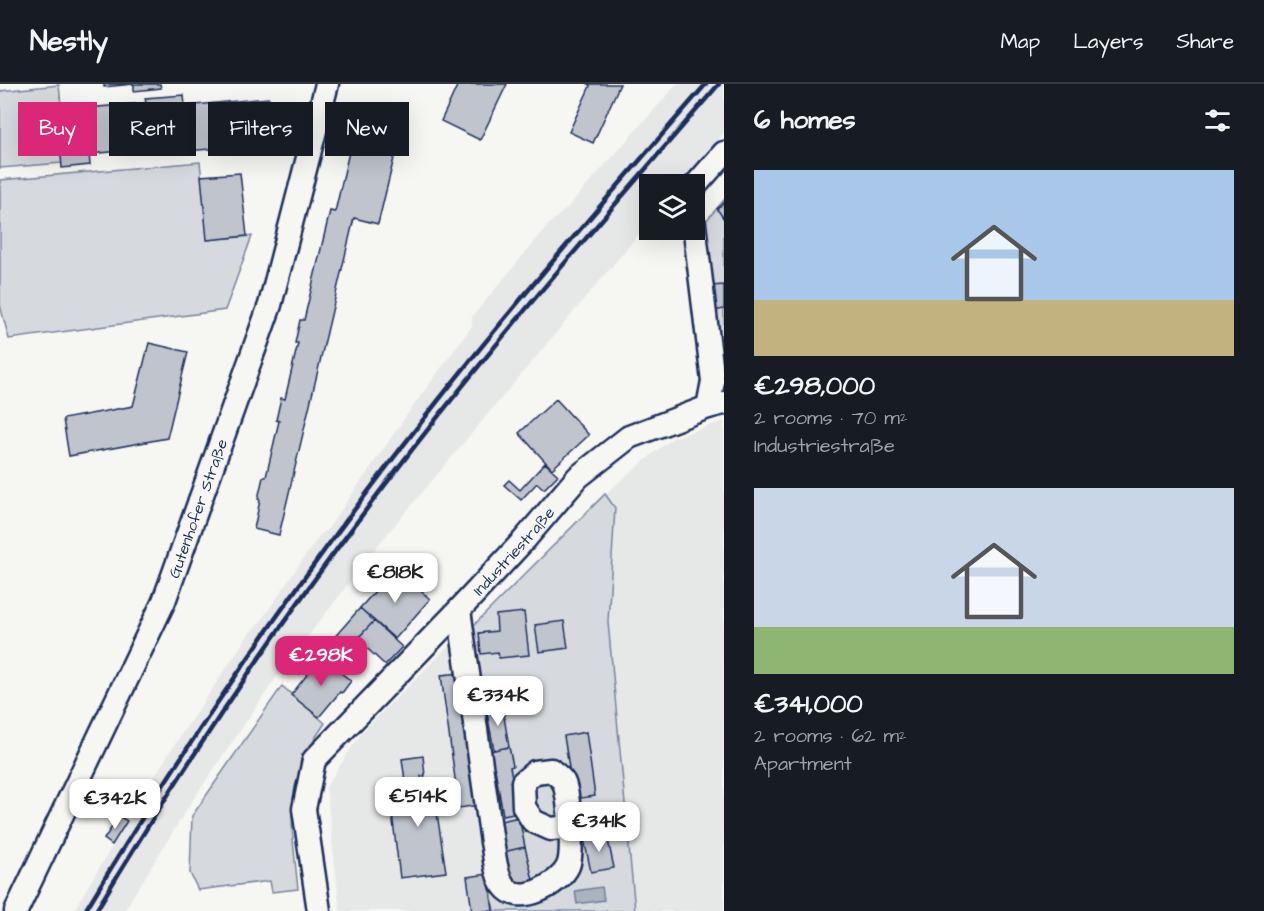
<!DOCTYPE html>
<meta charset="utf-8">
<style>
body{margin:0;font-family:"Architects Daughter",sans-serif;background:#242831;color:#f1f3f6;height:100vh;display:flex;flex-direction:column;font-size:22px;white-space:nowrap}
*{box-sizing:border-box;margin:0}
p{font-size:20px;color:#9ea1a6}
.icon{flex:none;width:33px;height:33px;fill:none;stroke:currentColor;stroke-width:2;stroke-linecap:round;stroke-linejoin:round}
.map{position:relative;flex:1;overflow:hidden}
.panel{display:flex;flex-direction:column;background:#171b24;width:540px}
.panel>*{flex:none}
.hud{position:absolute;left:18px;top:18px;width:570px;height:54px;display:flex;gap:12px}
.controls{position:absolute;left:639px;top:90px;display:grid;gap:12px}
.controls a{display:grid;place-items:center;width:66px;height:66px;border-radius:0px;background:#171b24;box-shadow:0 6px 24px #0002;font-size:30px}
.price{position:absolute;translate:-50% -51px;padding:0 14px;border-radius:12px;background:#fff;color:#222;font-size:20px;line-height:39px;filter:drop-shadow(0 2px 3px #0008)}
.price::after{content:'';position:absolute;left:50%;top:36px;width:18px;height:14px;margin-left:-9px;background:inherit;clip-path:polygon(0 0,100% 0,50% 100%)}
.price.current{background:#db2777;color:#fff}
ul{padding:0;list-style:none}
li{display:grid;align-content:center;gap:12px;height:318px;padding:0 30px}
li span{display:grid;place-items:center;height:186px;border-radius:0px;color:#555}
li>.icon{margin-inline-start:auto}
span .icon{width:108px;height:108px;fill:#fffc;stroke-width:1}
li b{font-size:26px}
h2{display:flex;justify-content:space-between;align-items:center;height:72px;padding:0 30px;font-size:26px}
.pill{padding:0 21px;border-radius:0px;background:#171b24;box-shadow:0 6px 24px #0002;font-size:21px;line-height:54px}
.pill.current{background:#db2777;color:#fff}
header{display:flex;align-items:center;gap:36px;box-sizing:border-box;height:84px;padding:0 30px;background:#171b24;border-bottom:2px solid #363941}
header strong{font-size:28px}
nav{display:flex;gap:33px;margin-inline-start:auto;font-size:21px}
main{display:flex;flex:1;min-height:0}
.map>svg:first-child{display:block}
.built{fill:#e6e7e7}
.green{fill:#d6d9dd;stroke:#78849e;stroke-width:1.5}
.water{fill:#abb2c0;stroke:#717e99;stroke-width:1.5}
.building{fill:#c0c4cd;stroke:#1b2f5e;stroke-width:1.5}
.lines{fill:none;stroke-linecap:round;stroke-linejoin:round}
.minor-casing{stroke:#1b2f5e;stroke-width:27}
.minor{stroke:#f6f6f2;stroke-width:22}
.rail{stroke:#1b2f5e;stroke-width:4.5}
.labels{text-anchor:middle;stroke-width:6;stroke-linejoin:round;paint-order:stroke}
.street-label{font-size:16px;fill:#1b2f5e;stroke:#f6f6f2}
</style>
<header>
<strong>Nestly</strong>
<nav><a>Map</a><a>Layers</a><a>Share</a></nav>
</header>
<main>
<div class="map">
<svg width="724" height="827" viewBox="0 0 724 827">
<rect width="100%" height="100%" fill="#f6f6f2"/>
<filter id="ink" filterUnits="userSpaceOnUse"><feTurbulence type="fractalNoise" baseFrequency=".0167" numOctaves="2"/><feDisplacementMap in="SourceGraphic" scale="12" xChannelSelector="R" yChannelSelector="G"/><feConvolveMatrix kernelMatrix="1 2 1 2 8 2 1 2 1" color-interpolation-filters="sRGB"/></filter>
<g filter="url(#ink)">
<path class="built" d="M677,0H724V49L681,100H650L649,138L383,455L276,594L190,720L124,827H73L169,669L251,547L261,537L319,452L328,445L416,318L472,242V233L549,140L567,124Z
M724,337V827H628L598,533L605,410L672,354Z
M457,554L494,827H340L326,703L362,648Z"/>
<path class="green" d="M59,1L66,71H61L62,79L0,84V7Z
M200,78L208,156L252,152L225,226L9,255L0,221V96Z
M724,116V302L711,204L705,138Z
M605,410L615,424L608,538L635,827H494L457,554L467,548Z
M282,602L325,639C282,700 291,735 298,805L272,808L270,797L198,806L190,789L192,732Z"/>
<path class="water" d="M602,803L604,816L577,820L575,807Z"/>
<path class="building" d="M104,0H160L161,4L134,7V0L104,3Z
M458,0H507L480,56L441,37Z
M620,0L593,59L569,48L590,2L588,0Z
M184,11L185,22L269,14L273,60L186,67V65L154,68V64L89,70L90,81L62,84L61,71H66L62,26L146,19L145,14Z
M360,21L404,33L378,140L354,134L279,451L254,445L260,416L258,415L263,393H266L279,337L276,336L281,314L285,315L298,259H295L300,236H304L330,127L335,128Z
M240,89L247,152L207,156L201,92Z
M724,119V135L717,125Z
M724,201V225L714,227L711,202Z
M149,259L188,268L167,354L69,372L63,335L133,322Z
M724,265V294H723L719,266Z
M556,315L589,351L552,385L519,349Z
M545,379L558,391L544,405L537,399L521,416L504,401L509,396L520,406Z
M395,485L430,515L395,555L360,524Z
M360,524L374,537L345,568L332,556Z
M524,528L529,571L499,574L498,568L481,570L479,549L497,547L496,531Z
M374,537L402,563L385,581L357,555Z
M564,537L568,564L539,568L535,541Z
M321,573L351,597L342,609L340,608L319,633L291,611Z
M461,589L479,721L459,724L441,591Z
M502,621L509,663L494,666L486,624Z
M586,648L595,712L574,715L564,652Z
M509,663L513,682L510,683L519,728L503,731L495,685H492L489,667Z
M423,672L425,692H421L425,725L436,723L446,788L400,794L392,729L409,726L402,675Z
M119,732L127,737L112,761L104,755Z
M519,733L525,763L503,768L496,738Z
M607,751L614,784L591,788L584,755Z
M525,763L533,796L510,801L503,768Z
M488,790L493,827H472L467,793Z"/>
<g class="lines">
<g class="minor-casing">
<g id="minor">
<path d="M694,103L724,69"/>
<path d="M694,140L713,297L708,323"/>
<path d="M459,526L492,758C495,772 495,791 504,802C519,823 560,800 568,782C574,769 569,713 564,699C562,694 555,690 551,686L535,688L523,698L524,723L533,737L551,745L571,743"/>
<path id="s1" d="M16,827L164,517L270,221L327,0"/>
<path id="s2" d="M319,827L304,725L314,676L459,526L525,455L578,393L629,353L708,323L724,319"/>
</g>
</g>
<use href="#minor" class="minor"/>
<path class="rail" d="M85,827C191,650 309,480 437,318C523,209 615,105 706,0
M96,827C189,672 291,522 401,380C502,249 611,125 719,0"/>
</g>
</g>
<g class="labels">
<g class="street-label">
<text dy="6" stroke="none"><textPath href="#s1" startOffset="442">Gutenhofer Straße</textPath></text>
<text dy="6" stroke="none"><textPath href="#s2" startOffset="442">Industriestraße</textPath></text>
</g>
</g>
</svg>
<div class="controls">
<a><svg class="icon" aria-label="layers" viewBox="0 0 24 24"><path d="M12 4l9 5-9 5-9-5zM3 14l9 5 9-5"/></svg></a>
</div>
<b class="price" style="left:395px;top:520px">€818K</b>
<b class="price current" style="left:321px;top:603px">€298K</b>
<b class="price" style="left:498px;top:643px">€334K</b>
<b class="price" style="left:418px;top:744px">€514K</b>
<b class="price" style="left:115px;top:746px">€342K</b>
<b class="price" style="left:599px;top:769px">€341K</b>
<div class="hud">
<a class="pill current">Buy</a>
<a class="pill">Rent</a>
<a class="pill">Filters</a>
<a class="pill">New</a>
</div>
</div>
<section class="panel">
<h2>6 homes<svg class="icon" aria-label="filters" viewBox="0 0 24 24"><path d="M4 7h16M4 17h16"/><circle cx="9" cy="7" r="2"/><circle cx="15" cy="17" r="2"/></svg></h2>
<ul>
<li><span style="background:linear-gradient(#a9c7e8 70%,#c2b280 0)"><svg class="icon" aria-label="home" viewBox="0 0 24 24"><path d="M3 11l9-7 9 7M6 9v11h12V9"/></svg></span><div><b>€298,000</b><p>2 rooms · 70 m²</p><p>Industriestraße</p></div></li>
<li><span style="background:linear-gradient(#c9d6e8 75%,#8fb573 0)"><svg class="icon" aria-label="home" viewBox="0 0 24 24"><path d="M3 11l9-7 9 7M6 9v11h12V9"/></svg></span><div><b>€341,000</b><p>2 rooms · 62 m²</p><p>Apartment</p></div></li>
</ul>
</section>
</main>
